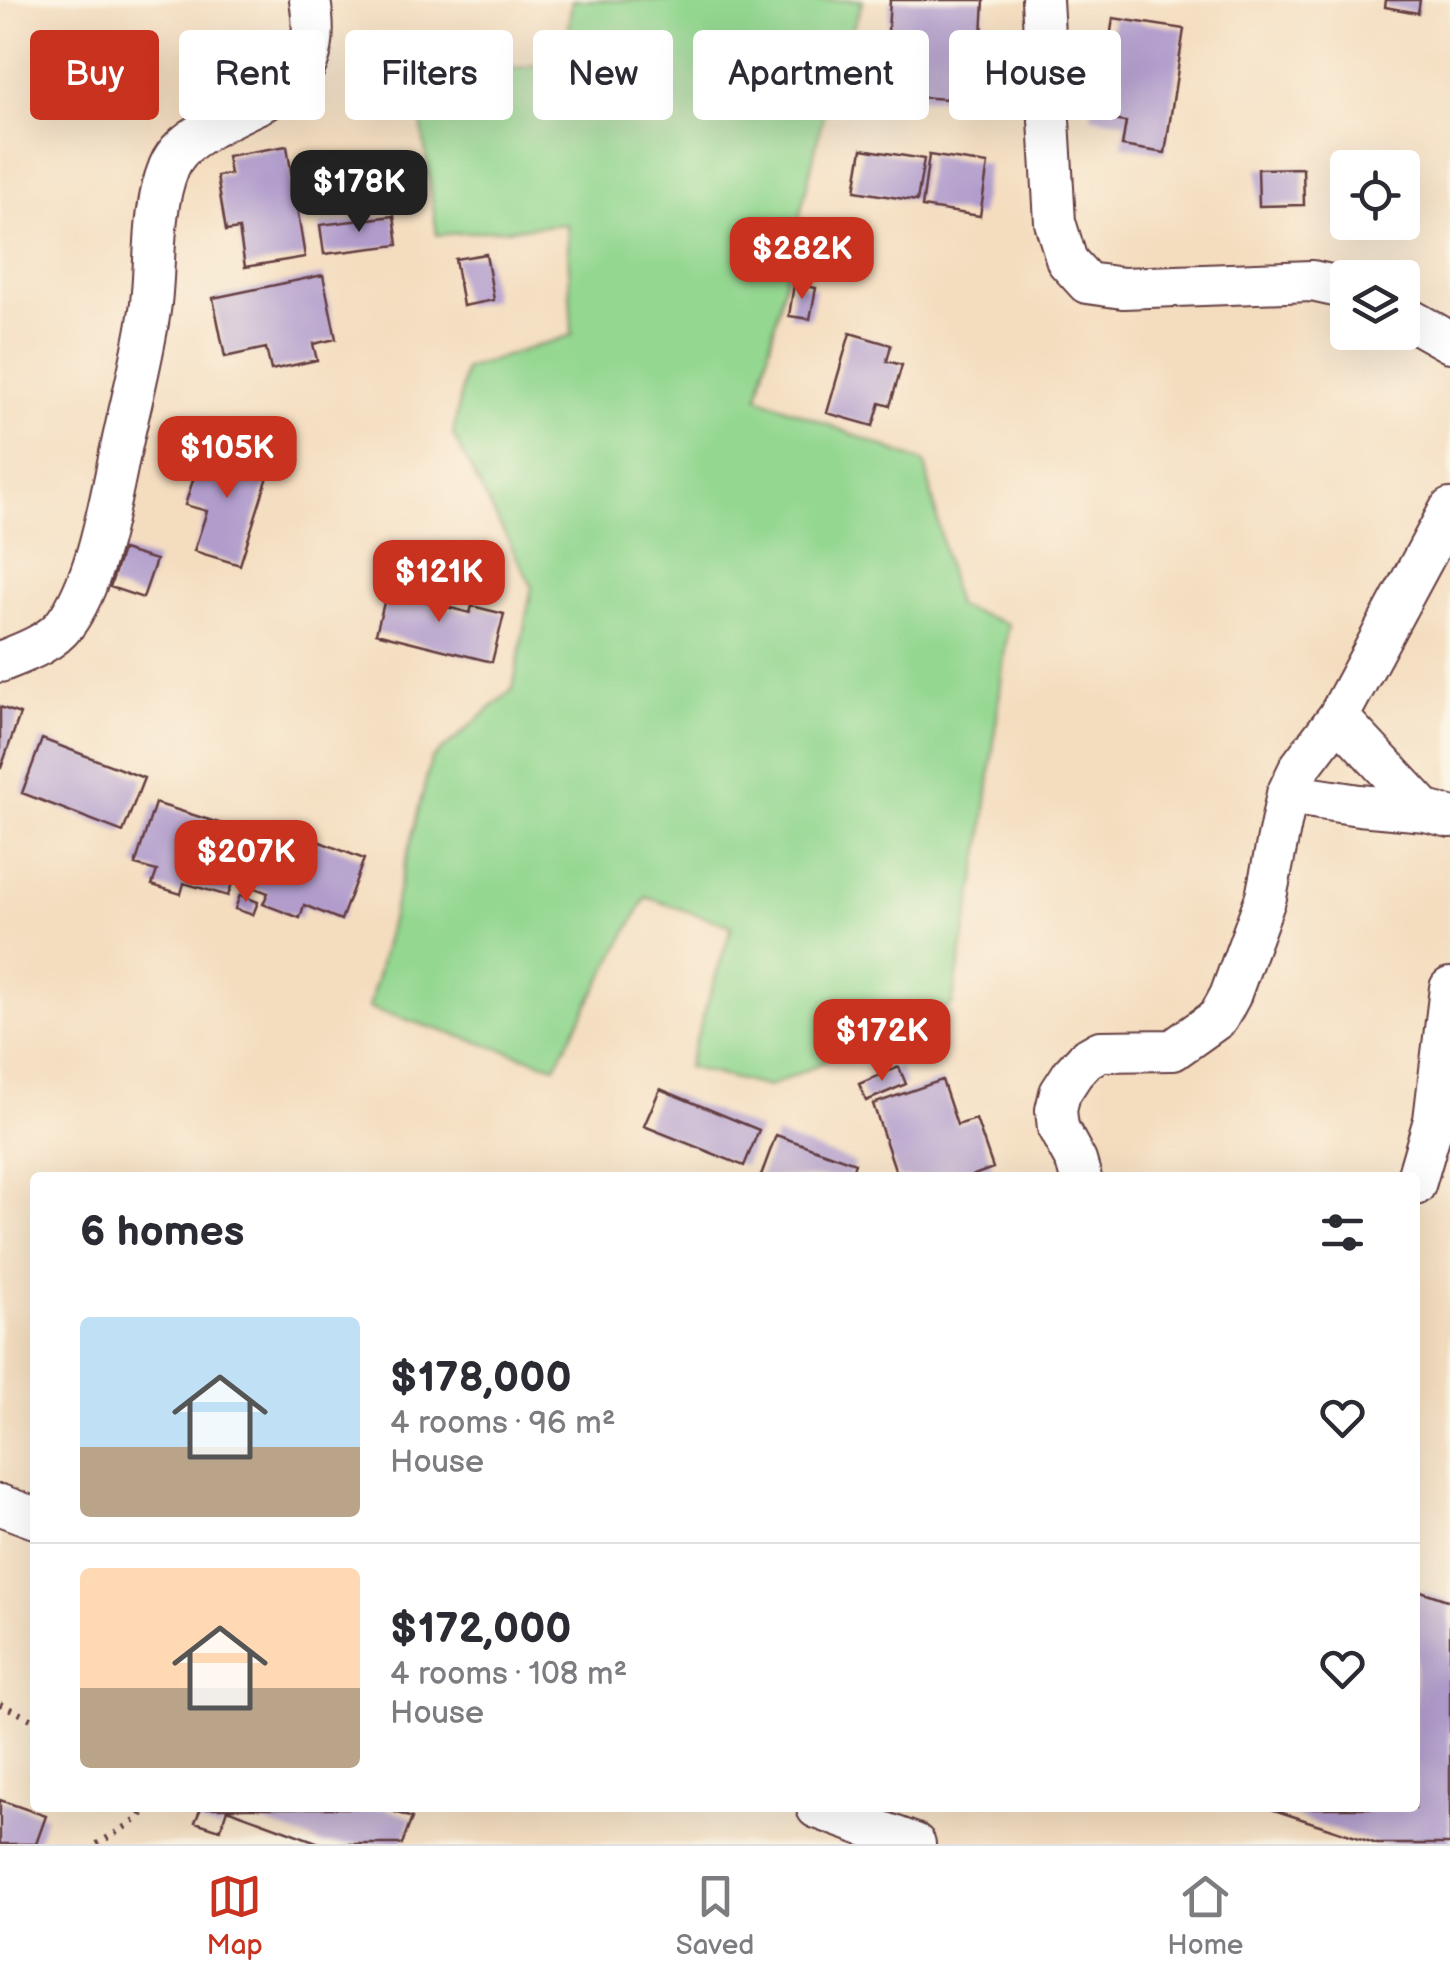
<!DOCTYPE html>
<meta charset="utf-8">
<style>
body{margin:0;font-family:"Balsamiq Sans",sans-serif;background:#f2f2f3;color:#2b2b33;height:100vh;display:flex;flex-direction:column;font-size:38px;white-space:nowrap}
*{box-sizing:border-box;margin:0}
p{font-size:32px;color:#7c7c81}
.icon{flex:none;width:55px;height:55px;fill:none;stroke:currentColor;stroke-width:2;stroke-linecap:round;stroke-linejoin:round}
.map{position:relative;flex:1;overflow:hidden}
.details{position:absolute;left:30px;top:1172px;width:1390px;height:640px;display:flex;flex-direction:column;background:#fff;border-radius:10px;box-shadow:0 10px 40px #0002}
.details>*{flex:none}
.guide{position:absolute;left:30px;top:30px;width:1390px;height:90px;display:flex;gap:20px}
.buttons{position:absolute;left:1330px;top:150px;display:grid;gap:20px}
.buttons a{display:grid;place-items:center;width:90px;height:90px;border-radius:10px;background:#fff;box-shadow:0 10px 40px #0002;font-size:50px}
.price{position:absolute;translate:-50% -85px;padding:0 22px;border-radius:20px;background:#c8321e;color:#fff;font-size:32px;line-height:65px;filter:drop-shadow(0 2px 5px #0008)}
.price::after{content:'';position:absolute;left:50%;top:60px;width:30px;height:22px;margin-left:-15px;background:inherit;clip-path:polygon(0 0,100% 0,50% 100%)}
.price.on{background:#222;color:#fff}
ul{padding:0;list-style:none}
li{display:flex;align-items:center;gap:30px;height:250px;padding:0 50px}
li+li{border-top:2px solid #e1e1e2}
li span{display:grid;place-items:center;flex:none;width:280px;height:200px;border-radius:10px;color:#555}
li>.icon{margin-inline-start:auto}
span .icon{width:120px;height:120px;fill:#fffc;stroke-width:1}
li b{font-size:42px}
h2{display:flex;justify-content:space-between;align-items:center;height:120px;padding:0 50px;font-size:42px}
.tag{padding:0 35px;border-radius:10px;background:#fff;box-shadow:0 10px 40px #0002;font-size:35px;line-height:90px}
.tag.on{background:#c8321e;color:#fff}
.dock{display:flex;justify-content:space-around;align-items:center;height:140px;border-top:2px solid #e1e1e2;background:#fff;font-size:28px;color:#7c7c81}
.dock a{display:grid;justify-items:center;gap:5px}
.dock .on{color:#c8321e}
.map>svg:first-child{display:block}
.green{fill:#93d790;stroke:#6e7b5e;stroke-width:2.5}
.building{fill:#b19ccc}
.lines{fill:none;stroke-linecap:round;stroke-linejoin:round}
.minor-casing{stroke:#643c41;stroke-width:44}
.path{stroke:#643c41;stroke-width:6;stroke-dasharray:2.5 8;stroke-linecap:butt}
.minor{stroke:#fff;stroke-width:40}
</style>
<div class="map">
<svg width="1450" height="1844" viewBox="0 0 1450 1844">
<rect width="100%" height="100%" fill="#fcf5e5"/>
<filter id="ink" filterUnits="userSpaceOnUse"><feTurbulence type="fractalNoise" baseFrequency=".01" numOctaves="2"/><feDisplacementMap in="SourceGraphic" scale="20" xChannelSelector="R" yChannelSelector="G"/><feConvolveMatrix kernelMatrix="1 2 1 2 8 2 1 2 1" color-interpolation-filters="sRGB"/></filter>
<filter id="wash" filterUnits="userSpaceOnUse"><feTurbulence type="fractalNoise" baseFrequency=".0048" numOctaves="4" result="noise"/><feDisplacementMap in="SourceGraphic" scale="40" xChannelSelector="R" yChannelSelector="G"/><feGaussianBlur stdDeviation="2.25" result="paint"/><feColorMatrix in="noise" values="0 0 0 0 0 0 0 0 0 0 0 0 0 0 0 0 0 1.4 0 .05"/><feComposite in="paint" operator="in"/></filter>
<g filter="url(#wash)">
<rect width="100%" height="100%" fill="#f4ddbf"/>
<path class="green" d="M572,0H863L826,103L758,397L925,463L956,606L1008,624L982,843L952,1005L768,1087L687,1067L732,926L646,897L555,1066L369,1008L431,760L513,689L532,586L453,435L465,369L572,335L567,224L437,235L416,83L564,61Z"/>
<g id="blocks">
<path class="building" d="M890,0H984L981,53L967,52L964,100L884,95Z
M1386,0H1420L1418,13L1385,7Z
M1113,18L1184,29L1165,153L1122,146L1126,122L1091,117L1098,69L1092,68L1096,43L1109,45Z
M287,146L305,257L245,267L239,229L226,231L217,176L230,174L227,156Z
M862,149L924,159L917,201L855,191Z
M929,155L988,164L980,216L922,207Z
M1303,168L1304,205L1259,206L1258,169Z
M394,216L398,245L324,254L320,225Z
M486,254L494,300L463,306L455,259Z
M323,275L336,339L313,344L317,360L271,370L266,348L225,357L213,298Z
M794,284L816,288L810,319L789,316Z
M850,333L891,345L887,361L902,365L890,406L880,403L873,426L827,413Z
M205,443L272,464L240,565L194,551L207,511L185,505Z
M122,550L156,560L143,598L110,587Z
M389,584L422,592L420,600L470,613L472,606L504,614L492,662L376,633Z
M0,707L20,714L1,768H0Z
M42,739L144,778L123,832L22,793Z
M155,803L248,832L228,896L184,883L181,894L152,885L157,871L135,865Z
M271,823L364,859L341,920L304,905L300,918L263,904L268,893L247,885Z
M240,895L258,902L253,915L235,909Z
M899,1067L906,1084L866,1101L859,1084Z
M942,1080L957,1125L976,1119L993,1168L966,1178H898L873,1104Z
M660,1089L759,1130L744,1166L644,1126Z
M776,1135L855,1163L850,1178H760Z
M1415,1589L1450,1601V1844H1377L1268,1808H1415Z
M0,1800L46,1816L36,1844H0Z
M201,1808H384L412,1818L402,1844H322L227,1809L220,1830L195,1822Z"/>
</g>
</g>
<g filter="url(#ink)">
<use href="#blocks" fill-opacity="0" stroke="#643c41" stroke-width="2.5"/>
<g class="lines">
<g class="minor-casing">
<path id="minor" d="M1042,0L1055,222L1067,261L1087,283L1123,288L1312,281L1348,289
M1402,315L1450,342
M0,662C22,653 50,644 65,624C98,580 110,498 122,444C132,397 145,350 151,303C156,259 152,209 169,167C176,150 190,140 205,131C270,90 326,96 310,0
M1338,717L1426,811
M1287,794L1359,805L1426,811L1450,817
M1081,1178L1076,1161L1058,1128L1056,1110L1060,1093L1073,1073L1086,1059L1100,1051L1173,1050L1218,1018L1230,996L1266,897L1287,794L1300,767L1338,717L1450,509
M1415,1185L1434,1120L1450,988
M0,1505L35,1518
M817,1808L915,1844"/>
</g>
<path class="path" d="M0,1704L35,1721
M97,1844L140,1818L145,1808"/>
<use href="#minor" class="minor"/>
</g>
</g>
</svg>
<div class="buttons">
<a><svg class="icon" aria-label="locate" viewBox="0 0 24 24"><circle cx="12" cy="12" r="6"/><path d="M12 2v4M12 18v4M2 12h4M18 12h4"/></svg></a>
<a><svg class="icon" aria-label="layers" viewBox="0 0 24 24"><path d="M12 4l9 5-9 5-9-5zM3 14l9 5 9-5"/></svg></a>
</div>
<b class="price on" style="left:359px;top:235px">$178K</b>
<b class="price" style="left:802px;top:302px">$282K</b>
<b class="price" style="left:227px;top:501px">$105K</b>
<b class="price" style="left:439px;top:625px">$121K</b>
<b class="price" style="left:246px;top:905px">$207K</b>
<b class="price" style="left:882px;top:1084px">$172K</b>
<div class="guide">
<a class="tag on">Buy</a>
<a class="tag">Rent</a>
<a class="tag">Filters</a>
<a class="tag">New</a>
<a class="tag">Apartment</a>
<a class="tag">House</a>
</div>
<section class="details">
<h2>6 homes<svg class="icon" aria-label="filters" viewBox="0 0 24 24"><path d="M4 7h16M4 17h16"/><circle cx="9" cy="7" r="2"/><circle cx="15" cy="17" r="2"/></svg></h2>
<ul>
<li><span style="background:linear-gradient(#bfe0f5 65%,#b9a48a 0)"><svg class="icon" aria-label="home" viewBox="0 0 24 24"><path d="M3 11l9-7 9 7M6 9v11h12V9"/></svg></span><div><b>$178,000</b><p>4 rooms · 96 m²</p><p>House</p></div><svg class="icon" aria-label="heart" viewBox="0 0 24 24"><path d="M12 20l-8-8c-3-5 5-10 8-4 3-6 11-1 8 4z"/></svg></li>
<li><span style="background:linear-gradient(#ffd9b3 60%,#b9a48a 0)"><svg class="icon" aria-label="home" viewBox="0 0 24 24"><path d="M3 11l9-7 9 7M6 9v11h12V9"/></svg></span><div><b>$172,000</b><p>4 rooms · 108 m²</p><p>House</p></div><svg class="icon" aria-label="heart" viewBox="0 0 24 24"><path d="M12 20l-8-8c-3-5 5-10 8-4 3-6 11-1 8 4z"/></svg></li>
</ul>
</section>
</div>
<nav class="dock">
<a class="on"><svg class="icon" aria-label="map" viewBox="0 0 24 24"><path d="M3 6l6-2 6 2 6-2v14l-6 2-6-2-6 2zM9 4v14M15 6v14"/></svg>Map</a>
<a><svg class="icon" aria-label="saved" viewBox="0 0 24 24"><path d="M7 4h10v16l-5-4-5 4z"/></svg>Saved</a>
<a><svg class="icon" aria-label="home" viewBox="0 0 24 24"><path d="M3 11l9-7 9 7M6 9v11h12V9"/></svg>Home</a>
</nav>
